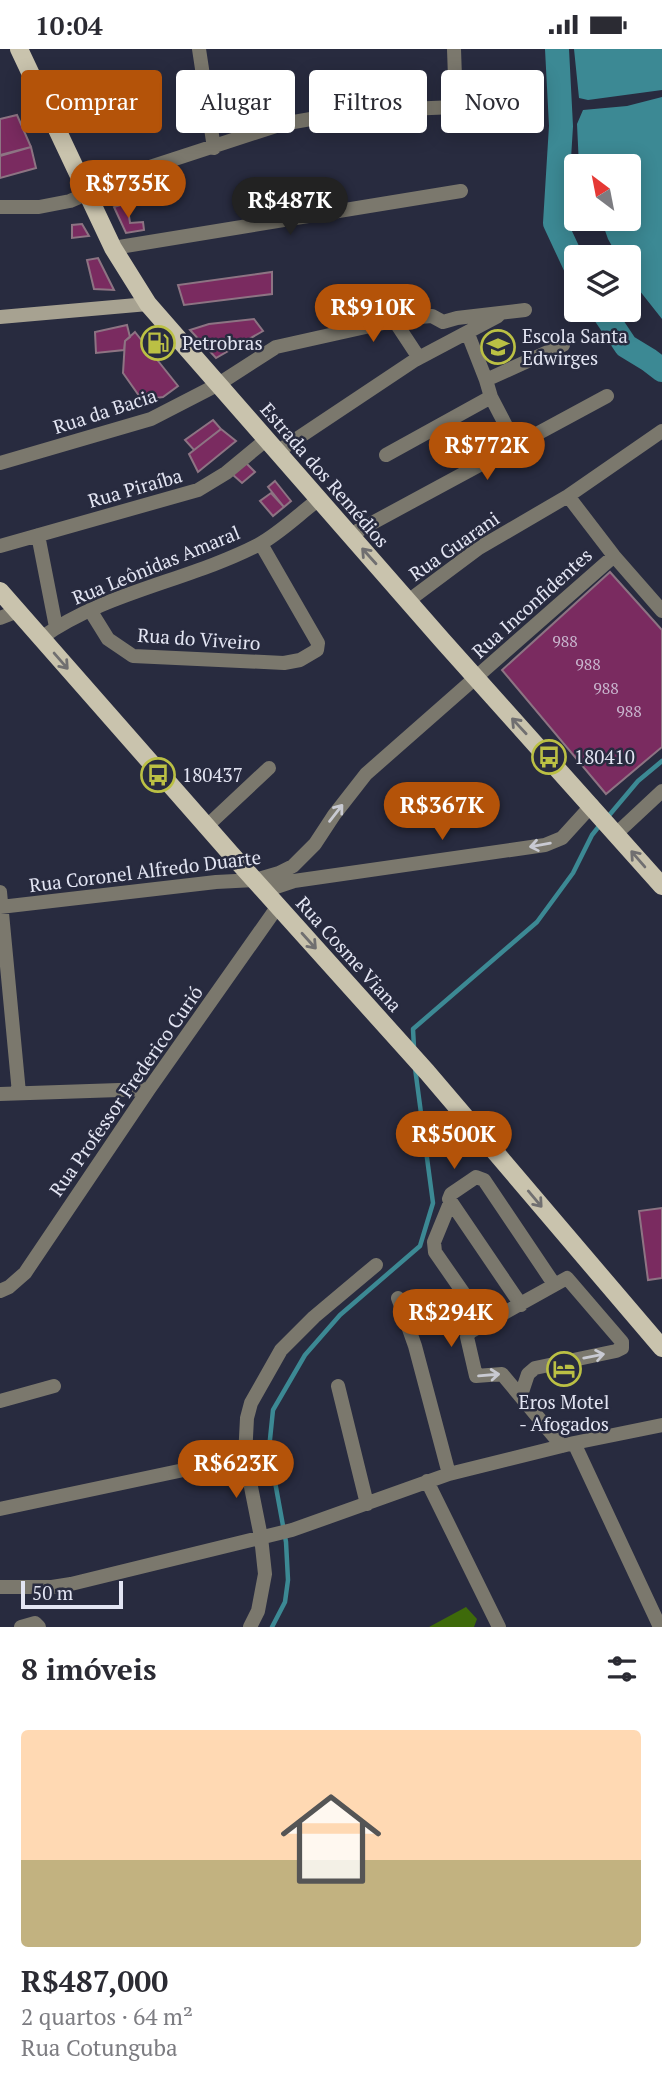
<!DOCTYPE html>
<html lang="pt">
<meta charset="utf-8">
<style>
body{margin:0;font-family:"PT Serif",serif;background:#f2f2f3;color:#2b2b33;height:100vh;display:flex;flex-direction:column;font-size:26px;white-space:nowrap}
*{box-sizing:border-box;margin:0}
p{font-size:23px;color:#7c7c81}
.icon{flex:none;width:38px;height:38px;fill:none;stroke:currentColor;stroke-width:2;stroke-linecap:round;stroke-linejoin:round}
.map{position:relative;height:1578px;overflow:hidden}
.drawer{display:flex;flex-direction:column;background:#fff;flex:1}
.drawer>*{flex:none}
.top-card{position:absolute;left:21px;top:21px;width:621px;height:63px;display:flex;gap:14px}
.needle{width:46px;rotate:328deg}
.buttons{position:absolute;left:564px;top:105px;display:grid;gap:14px}
.buttons a{display:grid;place-items:center;width:77px;height:77px;border-radius:7px;background:#fff;box-shadow:0 4px 18px #0003;font-size:35px}
.scale{position:absolute;left:21px;bottom:18px;width:102px;box-sizing:border-box;padding-left:7px;border:4px solid #e3e5f3;border-top:0;font-size:19px;line-height:24px;white-space:nowrap;color:#e3e5f3;-webkit-text-stroke:5px #282b3f;paint-order:stroke}
.price{position:absolute;translate:-50% -60px;padding:0 16px;border-radius:24px;background:#b45309;color:#fff;font-size:23px;line-height:46px;filter:drop-shadow(0 2px 4px #0008)}
.price::after{content:'';position:absolute;left:50%;top:42px;width:21px;height:16px;margin-left:-10px;background:inherit;clip-path:polygon(0 0,100% 0,50% 100%)}
.price.active{background:#222;color:#fff}
ul{padding:0;list-style:none}
li{display:grid;align-content:center;gap:14px;height:371px;padding:0 21px}
li span{display:grid;place-items:center;height:217px;border-radius:7px;color:#555}
li>.icon{margin-inline-start:auto}
span .icon{width:126px;height:126px;fill:#fffc;stroke-width:1}
li b{font-size:30px}
h2{display:flex;justify-content:space-between;align-items:center;height:84px;padding:0 21px;font-size:30px}
.chip{padding:0 24px;border-radius:7px;background:#fff;box-shadow:0 4px 18px #0003;font-size:24px;line-height:63px}
.chip.active{background:#b45309;color:#fff}
.status{display:flex;justify-content:space-between;align-items:center;height:49px;padding:0 35px;background:#fff;direction:ltr}
.status svg{height:19px;fill:currentColor}
.map>svg:first-child{display:block}
.forest{fill:#3e6a0a}
.water{fill:#3c8994}
.lines{fill:none;stroke-linecap:round;stroke-linejoin:round}
.stream{stroke:#3c8994;stroke-width:4.5}
.river{stroke:#3c8994;stroke-width:24}
.building{fill:#7a2b60;stroke:#8d7483;stroke-width:2}
.street{stroke:#7b786d;stroke-width:14}
.secondary{stroke:#a7a291;stroke-width:14}
.primary{stroke:#c9c3ad;stroke-width:18}
.oneway{stroke:#706f70}
.oneway2{stroke:#c9cad2}
.labels{text-anchor:middle;stroke-width:5;stroke-linejoin:round;paint-order:stroke}
.number-label{font-size:16px;fill:#c9b6ce}
.poi-label{font-size:19px;fill:#e3e5f3;stroke:#282b3f;text-anchor:start}
.street-label{font-size:19px;fill:#e3e5f3;stroke:#282b3f}
</style>
<div class="status"><b>10:04</b><svg viewBox="0 0 49 12"><path d="M0 12V9h3v3zM5 12V6h3v6zM10 12V3h3v9zM15 12V0h3v12zM26 1h20v11H26zM47 4h2v5h-2z"/></svg></div>
<div class="map">
<svg width="662" height="1578" viewBox="0 0 662 1578">
<rect width="100%" height="100%" fill="#282b3f"/>
<path class="forest" d="M466,1558L477,1570L474,1578H429Z"/>
<path class="water" d="M574,0H662V41L588,51L579,49Z
M662,48V270L628,227V208H618L608,190L601,170H628V117H579L577,75L583,61L627,57Z"/>
<g class="lines">
<path class="stream" d="M606,770L638,732L662,712
M414,999L413,980L537,873L573,824L592,786L600,776
M272,1578L285,1553L288,1531L286,1493L269,1400L273,1361L305,1306L340,1266L420,1197L433,1154L415,1019"/>
<path class="river" d="M557,0L561,77L555,174L576,219
M602,261L626,297L649,311L662,321"/>
</g>
<path class="building" d="M102,28L108,40L69,55L63,43Z
M17,66L31,98L0,106V70Z
M31,98L36,119L0,129V107Z
M127,154L130,174L143,173L144,181L126,184L114,158Z
M82,175L89,187L72,189V176Z
M98,209L114,241L94,240L87,211Z
M272,223V245L184,256L178,236Z
M254,270L263,282L216,309L190,281L209,275Z
M127,276L130,288L125,292L124,301L96,304L95,283Z
M135,283L178,337L163,348L142,351L123,324L125,292Z
M213,371L221,380L194,401L185,391Z
M221,380L236,392L198,423L189,405Z
M246,414L255,423L242,434L232,425Z
M275,432L291,452L284,458L268,438Z
M271,444L284,458L273,467L260,452Z
M610,523L662,581V698L606,745L502,621Z
M662,1159V1229L648,1231L639,1162Z"/>
<g class="lines">
<path class="street" d="M199,0L214,99
M0,158H39L70,152L144,120L282,75L357,62L456,58L454,0
M113,199L461,142
M394,271L419,309
M468,285L486,331L491,348L517,398
M486,331L563,296
M277,403L415,311L498,267
M386,406L491,348
M0,414L151,370L217,336L276,298L406,269L432,267L443,273L457,269L525,261
M568,447L614,507L662,562
M38,486L56,578
M350,486L607,347
M0,497L198,441L226,424L267,390
M408,552L479,499L568,447L662,382
M90,561L108,590L133,607L284,614L300,611L317,601L318,594L261,495
M0,569L18,562
M41,589C105,543 188,532 258,496C279,485 299,465 318,451
M207,777L269,719
M617,784L662,742
M264,842L294,832L545,796L562,789L592,756
M0,843L19,1044
M0,858L216,833L255,831L279,824L293,817L315,795L334,766L366,725L614,507
M0,1045L149,1040
M450,1154L434,1193L435,1203L485,1275
M0,1242L9,1238L25,1224L149,1040L278,857
M398,1249L415,1297L449,1425
M521,1256L449,1150L451,1145L476,1128L484,1131L554,1235
M338,1337L367,1455
M521,1346L528,1325L535,1319L616,1302L622,1299V1293L567,1229L470,1283L467,1288L476,1327L502,1325L562,1397
M0,1352L54,1337
M574,1394L660,1578
M427,1432L499,1578
M0,1460L245,1408
M0,1538H52L71,1535L292,1481L449,1425L574,1394L662,1376
M21,1578L35,1574L39,1578
M250,1578L258,1562L265,1525L261,1488L245,1408L247,1369L251,1354L281,1301L314,1268L376,1216"/>
<path class="secondary" d="M0,268L148,255"/>
<path class="primary" d="M19,0L113,199L148,255L442,591L662,837
M0,542L231,805L427,1023L662,1299"/>
</g>
<defs><path id="oneway-shaft" d="M-6 0H5M1.5-3L5.5 0L1.5 3" fill="none" stroke-width="1.6" stroke-linecap="round" stroke-linejoin="round" transform="scale(1.75)"/></defs>
<g class="oneway">
<use href="#oneway-shaft" transform="translate(369 507) rotate(-132)"/>
<use href="#oneway-shaft" transform="translate(61 612) rotate(49)"/>
<use href="#oneway-shaft" transform="translate(519 677) rotate(-133)"/>
<use href="#oneway-shaft" transform="translate(638 810) rotate(-131)"/>
<use href="#oneway-shaft" transform="translate(309 892) rotate(48)"/>
<use href="#oneway-shaft" transform="translate(535 1150) rotate(50)"/>
</g>
<g class="oneway2">
<use href="#oneway-shaft" transform="translate(336 764) rotate(-52)"/>
<use href="#oneway-shaft" transform="translate(540 796) rotate(170)"/>
<use href="#oneway-shaft" transform="translate(594 1307) rotate(-11)"/>
<use href="#oneway-shaft" transform="translate(489 1326) rotate(-5)"/>
</g>
<defs>
<g id="fuel-ring" transform="scale(1.75)"><circle r="9.5" fill="#282b3f" stroke="#bbc044" stroke-width="1.5"/><path d="M-5.5-6h7V0h2V4h1.3V-2.5L3-4.5l.8-.8L6-3V5H2.5V1h-1V6h-7ZM-4.2-4.7v3.2H.2V-4.7Z" fill="#bbc044"/></g>
<g id="school-ring" transform="scale(1.75)"><circle r="9.5" fill="#282b3f" stroke="#bbc044" stroke-width="1.5"/><path d="M0-5L7-2L0 1L-7-2ZM-4 1L0 2.5L4 1V4Q0 6-4 4Z" fill="#bbc044"/></g>
<g id="bus-ring" transform="scale(1.75)"><circle r="9.5" fill="#282b3f" stroke="#bbc044" stroke-width="1.5"/><path d="M-5-6H5V4H4V6H2V4H-2V6H-4V4H-5ZM-3.5-4V0h7V-4ZM-3.5 1.2v1.5H-2V1.2ZM2 1.2v1.5H3.5V1.2Z" fill="#bbc044"/></g>
<g id="hotel-ring" transform="scale(1.75)"><circle r="9.5" fill="#282b3f" stroke="#bbc044" stroke-width="1.5"/><path d="M-6-4.5h1.5V1H6V5H4.5V3h-9V5H-6ZM-4 0a1.8 1.8 0 1 1 3.6 0ZM.5 0V-2.5h3Q6-2.5 6 0Z" fill="#bbc044"/></g>
</defs>
<g fill-rule="evenodd">
<use href="#fuel-ring" x="158" y="294"/>
<use href="#school-ring" x="498" y="298"/>
<use href="#bus-ring" x="549" y="708"/>
<use href="#bus-ring" x="158" y="726"/>
<use href="#hotel-ring" x="564" y="1320"/>
</g>
<g class="labels">
<g class="number-label">
<text x="565" y="598">988</text>
<text x="588" y="621">988</text>
<text x="606" y="645">988</text>
<text x="629" y="668">988</text>
</g>
<g class="poi-label">
<text x="522" y="294">Escola Santa<tspan x="522" dy="22">Edwirges</tspan></text>
<text x="182" y="301">Petrobras</text>
<text x="574" y="715">180410</text>
<text x="182" y="733">180437</text>
<text x="564" y="1360" text-anchor="middle">Eros Motel<tspan x="564" dy="22">- Afogados</tspan></text>
</g>
<g class="street-label">
<text transform="translate(105 362) rotate(-18)" y="7">Rua da Bacia</text>
<text transform="translate(325 426) rotate(49)" y="7">Estrada dos Remédios</text>
<text transform="translate(135 439) rotate(-16)" y="7">Rua Piraíba</text>
<text transform="translate(454 497) rotate(-35)" y="7">Rua Guarani</text>
<text transform="translate(156 516) rotate(-22)" y="7">Rua Leônidas Amaral</text>
<text transform="translate(532 554) rotate(-42)" y="7">Rua Inconfidentes</text>
<text transform="translate(199 590) rotate(4)" y="7">Rua do Viveiro</text>
<text transform="translate(145 822) rotate(-7)" y="7">Rua Coronel Alfredo Duarte</text>
<text transform="translate(349 905) rotate(48)" y="7">Rua Cosme Viana</text>
<text transform="translate(126 1042) rotate(-55)" y="7">Rua Professor Frederico Curió</text>
</g>
</g>
</svg>
<div class="buttons">
<a><svg class="needle" viewBox="-14 -14 28 28"><path d="M0-13l5 13h-10z" fill="#e53935"/><path d="M0 13l5-13h-10z" fill="#7c7c81"/></svg></a>
<a><svg class="icon" aria-label="layers" viewBox="0 0 24 24"><path d="M12 4l9 5-9 5-9-5zM3 14l9 5 9-5"/></svg></a>
</div>
<div class="scale">50 m</div>
<b class="price" style="left:128px;top:171px">R$735K</b>
<b class="price active" style="left:290px;top:188px">R$487K</b>
<b class="price" style="left:373px;top:295px">R$910K</b>
<b class="price" style="left:487px;top:433px">R$772K</b>
<b class="price" style="left:442px;top:793px">R$367K</b>
<b class="price" style="left:454px;top:1122px">R$500K</b>
<b class="price" style="left:451px;top:1300px">R$294K</b>
<b class="price" style="left:236px;top:1451px">R$623K</b>
<div class="top-card">
<a class="chip active">Comprar</a>
<a class="chip">Alugar</a>
<a class="chip">Filtros</a>
<a class="chip">Novo</a>
</div>
</div>
<section class="drawer">
<h2>8 imóveis<svg class="icon" aria-label="filters" viewBox="0 0 24 24"><path d="M4 7h16M4 17h16"/><circle cx="9" cy="7" r="2"/><circle cx="15" cy="17" r="2"/></svg></h2>
<ul>
<li><span style="background:linear-gradient(#ffd9b3 60%,#c2b280 0)"><svg class="icon" aria-label="home" viewBox="0 0 24 24"><path d="M3 11l9-7 9 7M6 9v11h12V9"/></svg></span><div><b>R$487,000</b><p>2 quartos · 64 m²</p><p>Rua Cotunguba</p></div></li>
</ul>
</section>
